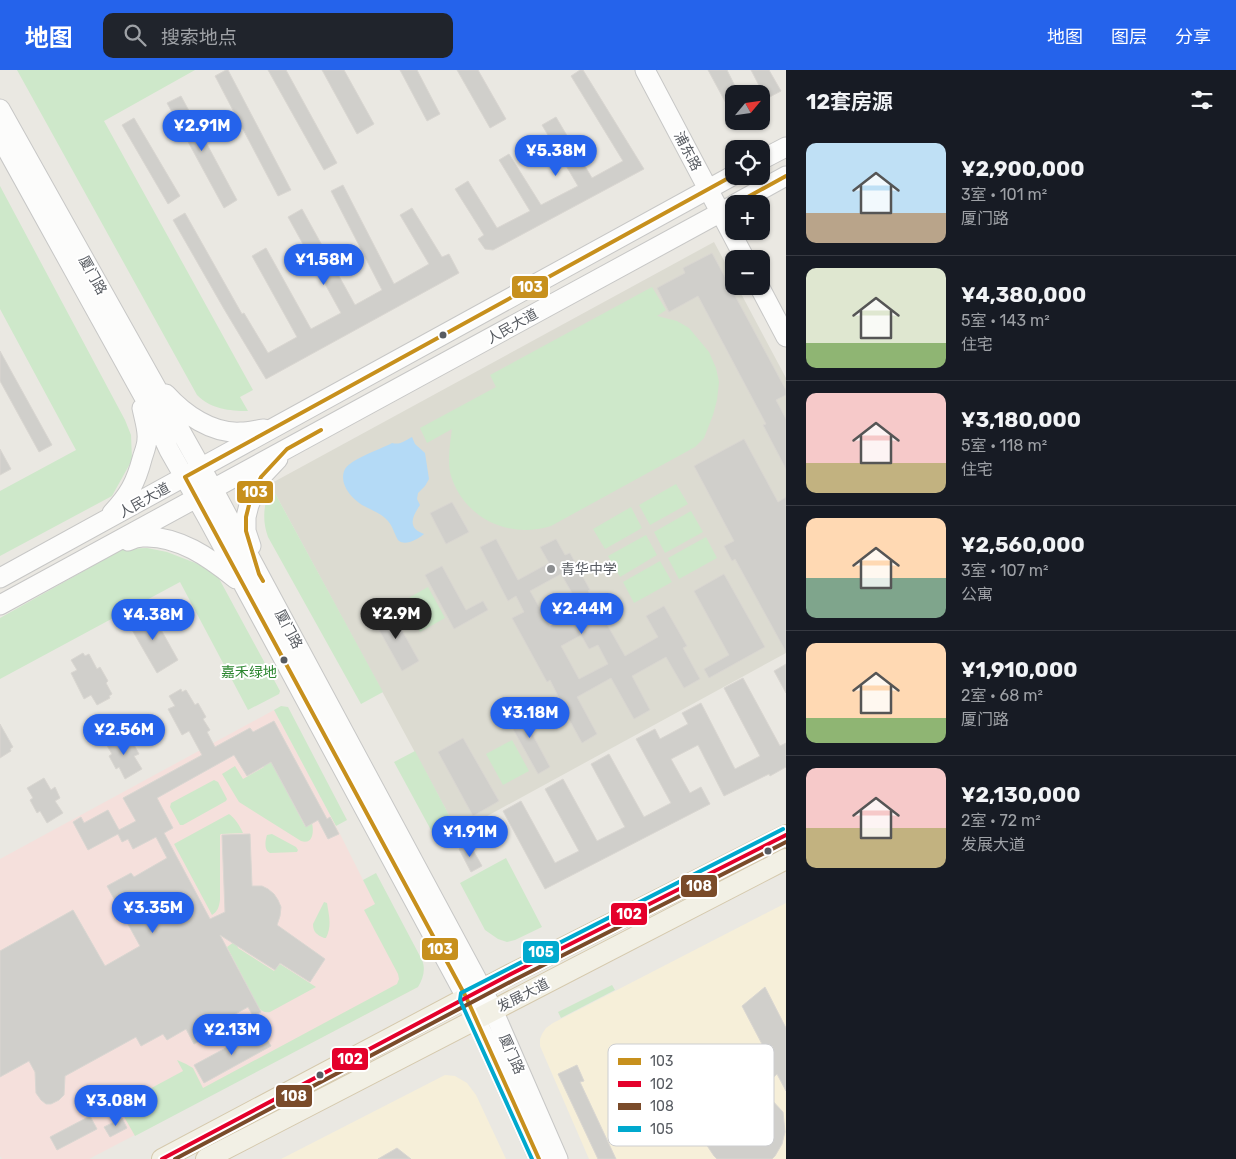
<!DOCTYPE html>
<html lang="zh">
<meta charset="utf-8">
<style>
body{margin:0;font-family:Rubik,"Noto Sans SC",sans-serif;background:#20242c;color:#f1f3f6;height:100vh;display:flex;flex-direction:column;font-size:19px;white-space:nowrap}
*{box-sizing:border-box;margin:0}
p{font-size:16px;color:#9ea1a6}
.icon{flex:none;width:28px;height:28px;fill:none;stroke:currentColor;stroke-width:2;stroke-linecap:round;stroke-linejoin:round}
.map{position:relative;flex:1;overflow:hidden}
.side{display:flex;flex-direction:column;background:#171b24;width:450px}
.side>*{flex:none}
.needle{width:32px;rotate:61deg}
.fabs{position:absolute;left:725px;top:15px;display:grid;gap:10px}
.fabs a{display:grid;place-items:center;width:45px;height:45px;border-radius:10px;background:#171b24;box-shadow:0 1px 4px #0004;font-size:25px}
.price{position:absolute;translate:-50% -42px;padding:0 11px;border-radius:18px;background:#2563eb;color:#fff;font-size:16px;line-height:32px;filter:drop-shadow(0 1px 2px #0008)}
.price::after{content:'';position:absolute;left:50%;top:30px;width:15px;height:11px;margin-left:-8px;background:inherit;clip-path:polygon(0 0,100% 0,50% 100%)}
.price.selected{background:#222;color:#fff}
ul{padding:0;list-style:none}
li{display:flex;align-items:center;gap:15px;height:125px;padding:0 20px}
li+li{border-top:1px solid #363941}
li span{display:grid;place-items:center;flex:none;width:140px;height:100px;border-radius:10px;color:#555}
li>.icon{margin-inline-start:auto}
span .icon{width:60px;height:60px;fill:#fffc;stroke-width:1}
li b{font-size:21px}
h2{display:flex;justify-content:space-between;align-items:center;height:60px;padding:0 20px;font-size:21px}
header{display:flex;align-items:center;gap:30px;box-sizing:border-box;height:70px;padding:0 25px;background:#2563eb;color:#fff}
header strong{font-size:24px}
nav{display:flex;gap:28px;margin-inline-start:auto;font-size:18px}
.search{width:350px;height:45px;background:#20242c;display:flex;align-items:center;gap:12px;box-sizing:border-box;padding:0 18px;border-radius:10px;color:#9ea1a6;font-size:19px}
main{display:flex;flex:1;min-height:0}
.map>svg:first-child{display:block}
.commercial{fill:#f6efd9}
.education{fill:#dcdbd1}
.medical{fill:#f5e0dc}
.green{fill:#cee8ca}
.water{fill:#b4daf6}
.building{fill:#d0cfcb;stroke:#d9d6d1;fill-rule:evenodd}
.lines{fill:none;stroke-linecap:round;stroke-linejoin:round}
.secondary-casing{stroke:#c7c7c6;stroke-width:21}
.primary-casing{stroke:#d5c9ad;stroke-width:22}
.secondary{stroke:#fcfcfb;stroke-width:19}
.primary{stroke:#f2f0e5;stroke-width:20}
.bus-1-casing{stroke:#fff;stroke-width:8}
.bus-2-casing{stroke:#fff;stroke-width:8}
.bus-3-casing{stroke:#fff;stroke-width:8}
.bus-4-casing{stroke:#fff;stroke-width:8}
.bus-1{stroke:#c7901d;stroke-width:4}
.bus-2{stroke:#e4002b;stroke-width:4}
.bus-3{stroke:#7a4b2a;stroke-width:4}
.bus-4{stroke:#00a9ce;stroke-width:4}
.bus-dot{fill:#585c62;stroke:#fff;stroke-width:2}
.poi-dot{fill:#8b8d8f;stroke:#fff;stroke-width:2}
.labels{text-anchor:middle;stroke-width:4;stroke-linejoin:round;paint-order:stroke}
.street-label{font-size:14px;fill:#585c62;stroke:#fff}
.poi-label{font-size:14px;fill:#585c62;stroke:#fff;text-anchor:start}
.park-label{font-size:14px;fill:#2b862f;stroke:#fff}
.key{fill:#fff;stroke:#cdced0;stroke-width:1}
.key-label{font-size:14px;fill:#585c62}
.line-badge{stroke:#fff;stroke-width:2}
.badge-label{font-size:14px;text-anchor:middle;font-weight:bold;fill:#fff}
</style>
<header>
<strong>地图</strong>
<div class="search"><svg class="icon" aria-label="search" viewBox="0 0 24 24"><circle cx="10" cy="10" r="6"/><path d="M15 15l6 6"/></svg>搜索地点</div>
<nav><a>地图</a><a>图层</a><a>分享</a></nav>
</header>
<main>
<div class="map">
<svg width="786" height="1089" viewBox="0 0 786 1089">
<rect width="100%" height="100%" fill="#eae8e2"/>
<path class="commercial" d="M786,833V1089H589L540,976V969L542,964L546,958L553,953Z
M445,1005L455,1006L467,1013L476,1025L506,1089H281Z"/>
<path class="education" d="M714,172L734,209V216H737L786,308V583L458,762L270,414Z"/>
<path class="medical" d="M274,640L336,756L363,810L418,917L89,1089H2L0,1086V789Z"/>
<path class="green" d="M17,0H195L104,51L253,320L240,327L248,341C229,341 211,339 197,325Z
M0,116L125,350L131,365L132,390L112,426L0,486V421L76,380L0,239Z
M652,217L666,240L657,246L677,251L689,258L709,282L716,298L719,312L717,330L713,345L704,368L695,377L551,456C509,469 465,449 451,406C447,392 450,373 452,359L427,373L420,358L496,317L490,305Z
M270,414L383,622L361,634L268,467C261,447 265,434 270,414Z
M676,414L688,434L650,455L639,435Z
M631,437L642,458L605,479L593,459Z
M691,441L703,462L665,483L654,462Z
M646,465L657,485L620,507L608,486Z
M706,467L717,488L679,509L668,488Z
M147,478L167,482L198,494L216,503L280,621L279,624L248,640L180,512L0,609V548L123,479Z
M660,491L672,512L634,533L623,512Z
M428,517L445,548L420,562L403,531Z
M281,636L288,637L347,750L336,756L274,640Z
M512,670L529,701L503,715L486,684Z
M415,681L458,762L438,773L394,692Z
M266,682L305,756L312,753C314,762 313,775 301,771L239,732L222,704L235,696L243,709L264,697L258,686Z
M214,710L218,712L227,729L226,731L183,755H180L170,737L171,733Z
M229,744C235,748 240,756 243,763L221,764L220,765V830C219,837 218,841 212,845L174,774Z
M272,764L296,777L298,780L297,782L270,783C264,781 265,771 267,765Z
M506,788L542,857L515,870L507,872L498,869L485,860L460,813Z
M376,803L422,890C426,899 423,909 418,917L135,1066L118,1036L183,1001L177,990L186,994L193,998L203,1018L397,914L399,909L398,904L364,840L375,834L363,810Z
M324,832L327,833C329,846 332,856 326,868H324C317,865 313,862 313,854Z
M234,872L236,873L238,878L274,901L280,894L316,917L270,942C266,943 262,942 259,938L227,877Z
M612,915L615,920L561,948L558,942Z"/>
<path class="water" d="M412,367L415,374L425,383L429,409L425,416L418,423L417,429L420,435C412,447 407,458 424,464C418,469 406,476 399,471C396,469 393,456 388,451C381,443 371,440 362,435C351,428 338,413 345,399C351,389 381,379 392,373C401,375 404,371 412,367Z"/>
<path class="building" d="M226,0H228L291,120L278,126L215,6Z
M268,0H286L337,93L324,100Z
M322,0H344L374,54L357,64Z
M400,0H417L440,44L427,51Z
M457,0H478L506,49L490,58Z
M580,0H583L644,99L493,180L485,179L478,169L484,165L455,119L468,111L497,158L530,141L499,90L509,84L541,135L578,116L542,55L556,47L592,108L623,91L571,6Z
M708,0H727L739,24H734V48Z
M751,0H769L781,21L766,29Z
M181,26L237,130L224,138L167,33Z
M134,48L180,126L168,134L122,55Z
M343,115L394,214L429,194L400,145L412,138L442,187L449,184L459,203L266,309L224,239L173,150L185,143L242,244L244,243L268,283L297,267L252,186L266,178L311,259L341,243L288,147L302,139L355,235L382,220L331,121Z
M712,183L786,320V325L776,330L786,349V399L763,355L766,354L698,226L669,242L657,218L685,203L683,198Z
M0,281L52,375L39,382L0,311Z
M744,369L778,432L786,427V582L735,489L732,491L724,476L734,471L694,396Z
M0,379L11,399L0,405Z
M452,432L469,462L446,474L430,443Z
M496,469L518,510L549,493L540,477L556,469L565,485L570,483L590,520L588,521L625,586L658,567L646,546L664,536L687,576L683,578L700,609L684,618L666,587L632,606L650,640L634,649L611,608L577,627L597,664L582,673L559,631L560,630L550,610L547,612L512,548L524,542L516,526L508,531L480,477ZM561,504L575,528L563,534L569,545L550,556L530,521ZM581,565L589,579L598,575L608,594L579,609L561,576Z
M442,496L466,540L483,531L488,540L454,559L425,505Z
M724,504L765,577L709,608L704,599L729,585L694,521Z
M390,539L419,591L402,601L373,549Z
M150,540L178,590L157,603L128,553Z
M83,583L85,586L89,584L97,599L100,597L108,611L106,613L112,624L109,626L110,628L97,635L91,625L84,629L71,603L77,600L71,590Z
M786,594V623L774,601Z
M743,608L780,676L786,673V697L770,706L769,704L724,726L698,675L671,689L690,723L701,717L710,734L545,819L503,741L521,731L555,793L579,781L545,719L563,709L597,771L625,757L591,694L609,684L644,747L671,733L636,669L655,659L660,669L688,654L682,643L701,633L735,699L760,686L724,618Z
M181,619L182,622L186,620L195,635L198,633L206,647L203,649L210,660L207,662L215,677L250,658L253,662L274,651L327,749L330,747L339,764L328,769L318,750L306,757L271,692L247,706L234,685L157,728L173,758L164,763L210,849L225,842L222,765L250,764L252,816H262L268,819L274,824L278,830L281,837L280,846L277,855L325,889L310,912L280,893L275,900L220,865L261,942L253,946L248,937L214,956L217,961L194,974L186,959L167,970L163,964L141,976L136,967L65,1006L64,1025L59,1030L51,1034H46L41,1030L36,1023L35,1002L29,991L0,1007V881L73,840L105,896L140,876L107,816L131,803L134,807L167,788L156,767L133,779L128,769L122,772L118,764L88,780L73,752L81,747L84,753L108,740L119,760L136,751L123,728L202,685L189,661L182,665L168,639L175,636L169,626Z
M536,637L543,645L527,654L550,697L538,704L509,652Z
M0,654L13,677L10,679L11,681L0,688Z
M123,664L129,676L133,673L139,684L134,686L142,699L125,709L119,697L116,699L109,686L112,684L106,674Z
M463,668L499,731L473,746L438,682Z
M44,708L51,720L55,717L60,728L55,731L63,743L47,753L40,741L37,743L30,730L33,728L27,718Z
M469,773L482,796L471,802L459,779Z
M765,917L786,958V1021L777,1004L759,1021L769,1027L783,1042L785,1062L782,1074L775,1086L772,1089H717L714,1086L706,1074L704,1061L705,1048L711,1036L720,1026L732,1020L745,1018L749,1019L773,995L742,936Z
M261,959L271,976L204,1013L194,995Z
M577,995L584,1011L580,1012L616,1089H598L558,1004Z
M90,1046L97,1059L57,1080L50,1067Z
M122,1048L127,1058L110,1067L104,1057Z
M397,1078L411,1089H378Z"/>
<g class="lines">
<g class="secondary-casing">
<path id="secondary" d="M645,0L745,189
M0,39L213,419L482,919L493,940L558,1089
M0,67L145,329L169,380L207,447L466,927L539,1089
M761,90L786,77
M735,134L786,106
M759,216L786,267
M166,324C184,344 212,364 241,362C248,362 256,360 264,359
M112,443C129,425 136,412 142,389C144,382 147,376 147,369C148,360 144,348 142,338
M128,471C132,469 138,467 143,467C178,465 210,488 236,509
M251,476L246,461V447L249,435L261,407L278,389
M0,508L734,105
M0,535L734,135"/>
</g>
<g class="primary-casing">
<path id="primary" d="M162,1089L511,904L786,765
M206,1089L786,789"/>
</g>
<use href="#secondary" class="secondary"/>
<use href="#primary" class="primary"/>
<g class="bus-1-casing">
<path id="bus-1" d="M735,134L786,106
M263,511L259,504L246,461V447L249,435L261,407L287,379L321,360
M539,1089L466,927L185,407L734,105"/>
</g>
<g class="bus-2-casing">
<path id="bus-2" d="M162,1089L511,904L786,765"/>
</g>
<g class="bus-3-casing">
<path id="bus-3" d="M175,1089L514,910L786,772"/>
</g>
<g class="bus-4-casing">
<path id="bus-4" d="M532,1089L460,930L461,923L783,759"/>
</g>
<use href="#bus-1" class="bus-1"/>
<use href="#bus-2" class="bus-2"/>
<use href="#bus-3" class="bus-3"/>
<use href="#bus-4" class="bus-4"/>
</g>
<g class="bus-dot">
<circle cx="443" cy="265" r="4.5"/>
<circle cx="284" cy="590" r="4.5"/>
<circle cx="768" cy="781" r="4.5"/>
<circle cx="320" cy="1005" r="4.5"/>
</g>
<circle class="poi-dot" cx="551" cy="499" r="5"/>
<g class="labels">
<g class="street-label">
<text transform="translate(688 81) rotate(62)" y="5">浦东路</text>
<text transform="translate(93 205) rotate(61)" y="5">厦门路</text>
<text transform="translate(512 256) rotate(-29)" y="5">人民大道</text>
<text transform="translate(144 430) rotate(-29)" y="5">人民大道</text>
<text transform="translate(289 559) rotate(62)" y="5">厦门路</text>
<text transform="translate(523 925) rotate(-27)" y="5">发展大道</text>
<text transform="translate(512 984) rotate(66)" y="5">厦门路</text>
</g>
<g class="poi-label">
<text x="561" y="504">青华中学</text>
</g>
<g class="park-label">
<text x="249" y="607">嘉禾绿地</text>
</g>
</g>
<rect x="608" y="974" width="166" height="102" rx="8" class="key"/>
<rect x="618" y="988" width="23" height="7" fill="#c7901d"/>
<rect x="618" y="1011" width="23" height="6" fill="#e4002b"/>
<rect x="618" y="1033" width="23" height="7" fill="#7a4b2a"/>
<rect x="618" y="1056" width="23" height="6" fill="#00a9ce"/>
<g class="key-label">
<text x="650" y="996">103</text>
<text x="650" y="1019">102</text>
<text x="650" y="1041">108</text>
<text x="650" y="1064">105</text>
</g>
<g class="line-badge">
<rect x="511" y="205" width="38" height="24" rx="5" fill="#c7901d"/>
<rect x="236" y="410" width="38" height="24" rx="5" fill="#c7901d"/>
<rect x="680" y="804" width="38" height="24" rx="5" fill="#7a4b2a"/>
<rect x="610" y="832" width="38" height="24" rx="5" fill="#e4002b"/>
<rect x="421" y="867" width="38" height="24" rx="5" fill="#c7901d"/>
<rect x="522" y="870" width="38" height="24" rx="5" fill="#00a9ce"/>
<rect x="331" y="977" width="38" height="24" rx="5" fill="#e4002b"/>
<rect x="275" y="1014" width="38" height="24" rx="5" fill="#7a4b2a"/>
</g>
<g class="badge-label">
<text x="530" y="222">103</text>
<text x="255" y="427">103</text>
<text x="699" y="821">108</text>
<text x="629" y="849">102</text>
<text x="440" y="884">103</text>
<text x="541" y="887">105</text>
<text x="350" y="994">102</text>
<text x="294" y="1031">108</text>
</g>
</svg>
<div class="fabs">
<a><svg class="needle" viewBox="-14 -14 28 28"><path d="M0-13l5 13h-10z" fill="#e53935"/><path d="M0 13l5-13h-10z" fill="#9ea1a6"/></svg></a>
<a><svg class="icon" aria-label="locate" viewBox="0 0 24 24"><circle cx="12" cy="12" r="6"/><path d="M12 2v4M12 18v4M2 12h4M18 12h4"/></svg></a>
<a>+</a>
<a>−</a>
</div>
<b class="price" style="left:202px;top:82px">¥2.91M</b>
<b class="price" style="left:556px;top:107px">¥5.38M</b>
<b class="price" style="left:324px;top:216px">¥1.58M</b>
<b class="price" style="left:582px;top:565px">¥2.44M</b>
<b class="price selected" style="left:396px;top:570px">¥2.9M</b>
<b class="price" style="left:153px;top:571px">¥4.38M</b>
<b class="price" style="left:530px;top:669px">¥3.18M</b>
<b class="price" style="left:124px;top:686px">¥2.56M</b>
<b class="price" style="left:470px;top:788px">¥1.91M</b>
<b class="price" style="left:153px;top:864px">¥3.35M</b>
<b class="price" style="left:232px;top:986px">¥2.13M</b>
<b class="price" style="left:116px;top:1057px">¥3.08M</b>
</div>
<section class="side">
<h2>12套房源<svg class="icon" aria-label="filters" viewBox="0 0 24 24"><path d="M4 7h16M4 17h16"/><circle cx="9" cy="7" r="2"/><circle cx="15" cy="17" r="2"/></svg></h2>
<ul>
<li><span style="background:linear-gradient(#bfe0f5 70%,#b9a48a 0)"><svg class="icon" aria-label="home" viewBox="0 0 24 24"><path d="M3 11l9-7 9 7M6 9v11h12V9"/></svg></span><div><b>¥2,900,000</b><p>3室 · 101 m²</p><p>厦门路</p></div></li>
<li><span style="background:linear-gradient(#dfe7d0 75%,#8fb573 0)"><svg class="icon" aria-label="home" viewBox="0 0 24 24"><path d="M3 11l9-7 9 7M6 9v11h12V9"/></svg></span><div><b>¥4,380,000</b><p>5室 · 143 m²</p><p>住宅</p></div></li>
<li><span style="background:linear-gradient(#f6c9c9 70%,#c2b280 0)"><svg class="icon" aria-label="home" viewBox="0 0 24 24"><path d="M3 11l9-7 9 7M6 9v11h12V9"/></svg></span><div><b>¥3,180,000</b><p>5室 · 118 m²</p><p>住宅</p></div></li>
<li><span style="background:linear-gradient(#ffd9b3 60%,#7fa58c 0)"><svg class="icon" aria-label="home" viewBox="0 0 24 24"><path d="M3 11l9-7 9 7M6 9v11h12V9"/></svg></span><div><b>¥2,560,000</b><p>3室 · 107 m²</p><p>公寓</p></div></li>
<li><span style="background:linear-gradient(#ffd9b3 75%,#8fb573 0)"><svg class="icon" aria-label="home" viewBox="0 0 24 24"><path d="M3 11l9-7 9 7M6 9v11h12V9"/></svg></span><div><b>¥1,910,000</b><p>2室 · 68 m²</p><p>厦门路</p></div></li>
<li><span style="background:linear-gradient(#f6c9c9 60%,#c2b280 0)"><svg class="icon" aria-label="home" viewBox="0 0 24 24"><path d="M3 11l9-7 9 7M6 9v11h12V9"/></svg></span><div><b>¥2,130,000</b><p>2室 · 72 m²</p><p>发展大道</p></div></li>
</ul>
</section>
</main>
